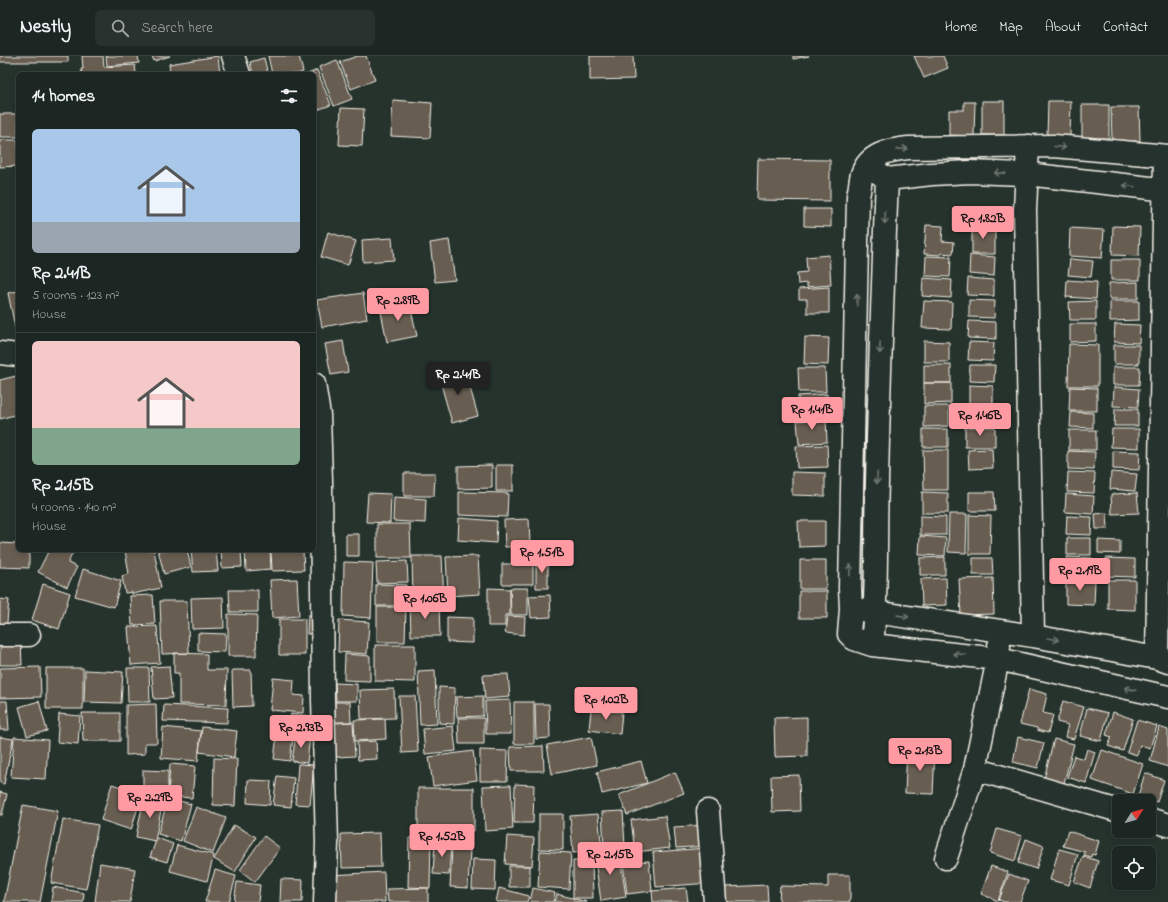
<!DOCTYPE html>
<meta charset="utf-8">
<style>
body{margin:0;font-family:"Indie Flower",sans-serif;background:#29322f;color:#f1f3f6;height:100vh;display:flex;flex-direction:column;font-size:15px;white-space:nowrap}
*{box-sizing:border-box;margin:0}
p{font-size:13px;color:#a0a5a5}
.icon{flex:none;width:22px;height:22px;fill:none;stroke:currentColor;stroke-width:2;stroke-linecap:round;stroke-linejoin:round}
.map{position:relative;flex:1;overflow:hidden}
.panel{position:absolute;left:16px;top:16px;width:300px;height:480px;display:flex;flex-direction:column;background:#1c2622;border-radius:6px;box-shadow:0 2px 6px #0003,0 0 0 1px #3a4340}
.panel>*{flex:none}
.needle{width:26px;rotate:53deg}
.buttons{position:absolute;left:1112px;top:738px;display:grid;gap:8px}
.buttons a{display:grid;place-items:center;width:44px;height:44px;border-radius:6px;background:#1c2622;box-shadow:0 2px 6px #0003,0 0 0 1px #3a4340;font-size:20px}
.price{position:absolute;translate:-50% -34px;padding:0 9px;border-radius:4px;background:#ff9aa2;color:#111;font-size:13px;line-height:26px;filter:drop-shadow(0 1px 2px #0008)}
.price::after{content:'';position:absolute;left:50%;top:24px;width:12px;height:9px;margin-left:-6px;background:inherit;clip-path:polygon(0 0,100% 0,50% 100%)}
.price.active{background:#222;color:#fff}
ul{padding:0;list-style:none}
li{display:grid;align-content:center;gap:8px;height:212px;padding:0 16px}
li+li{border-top:1px solid #3a4340}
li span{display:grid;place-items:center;height:124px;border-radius:6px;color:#555}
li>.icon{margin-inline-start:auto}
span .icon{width:72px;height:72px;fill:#fffc;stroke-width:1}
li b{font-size:17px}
h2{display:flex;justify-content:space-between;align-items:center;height:48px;padding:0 16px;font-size:17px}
header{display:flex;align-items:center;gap:24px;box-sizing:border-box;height:56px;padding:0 20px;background:#1c2622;border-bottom:1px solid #3a4340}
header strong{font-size:19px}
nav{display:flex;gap:22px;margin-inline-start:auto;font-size:14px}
.search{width:280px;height:36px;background:#29322f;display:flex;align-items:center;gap:10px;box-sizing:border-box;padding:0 14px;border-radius:6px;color:#a0a5a5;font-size:15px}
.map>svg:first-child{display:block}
.building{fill:#675d51;stroke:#f4f1e8}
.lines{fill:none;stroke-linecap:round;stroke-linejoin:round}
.street-casing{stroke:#f4f1e8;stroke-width:25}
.street{stroke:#26332d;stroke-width:22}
.oneway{stroke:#6e766e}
</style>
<header>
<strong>Nestly</strong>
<div class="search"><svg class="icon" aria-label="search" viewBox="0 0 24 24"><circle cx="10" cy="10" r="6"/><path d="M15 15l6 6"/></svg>Search here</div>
<nav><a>Home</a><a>Map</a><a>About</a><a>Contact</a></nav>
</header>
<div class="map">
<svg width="1168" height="846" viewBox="0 0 1168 846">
<rect width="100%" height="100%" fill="#26332d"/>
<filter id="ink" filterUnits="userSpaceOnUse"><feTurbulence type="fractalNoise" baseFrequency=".025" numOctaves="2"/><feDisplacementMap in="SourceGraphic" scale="8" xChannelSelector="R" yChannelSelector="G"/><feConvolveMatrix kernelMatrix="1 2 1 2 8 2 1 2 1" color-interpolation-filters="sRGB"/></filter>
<g filter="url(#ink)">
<path class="building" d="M0,0H68V6H0Z
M82,0H103L104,11L135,9L136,18H82L81,13H83Z
M106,0H138L139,7L107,10Z
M152,0H170L154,5Z
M218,0L220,18H170L169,8Z
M268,0H299L303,16L297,18H272Z
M358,0H366L375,24L351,33L340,6Z
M590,0H633L634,23L590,24Z
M793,0H809L793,3Z
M914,0H943L948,12L924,22Z
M264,2L268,18H253L250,6Z
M337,4L352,43L334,50L319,11Z
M317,14L331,49L314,55V18H308Z
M393,44L432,47L430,82L391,80Z
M982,45H1004V79H982Z
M1048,45H1071L1070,81H1047Z
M964,46H975L974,80L949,79V54H964Z
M1082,49H1109V82H1082Z
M1111,51H1139L1140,85L1112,86Z
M341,52L364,53L362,90L339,89Z
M0,58H18V81H0Z
M0,84H18V110L0,111Z
M758,103L830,104V145L757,144Z
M804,153H831V171L804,170Z
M926,169L943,170L942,185L954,186L953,198L941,197V199L924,198Z
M972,170L995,171V198H972Z
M1113,170L1140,171L1139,200L1112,199Z
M1070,172L1104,174L1102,202L1069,200Z
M328,176L356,185L348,209L321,201Z
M392,182L394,204L363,206L362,184Z
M449,184L455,224L435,226L430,187Z
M829,199L831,229L807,231V227L798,228L797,217L807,216L806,201Z
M970,199L995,201L994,220L969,218Z
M926,200L951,201L950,221L925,220Z
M1070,203L1093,205L1091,221L1068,219Z
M1111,204H1140V224H1111Z
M923,222L952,224L951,242L922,240Z
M968,222L994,224V240L967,239Z
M1067,224L1097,226L1096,243L1066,241Z
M1138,226V243H1109V227Z
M829,231V257H807V243H799V233Z
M18,235V286L8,237Z
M363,237L367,263L322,271L317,244Z
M969,244L995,245L994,262L969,261Z
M409,245L417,280L387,286L380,251Z
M924,245L952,246L951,273L922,272Z
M1096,245V264H1070L1069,246Z
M1110,245H1139V264L1110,265Z
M969,265L996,266V283L968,282Z
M1070,268H1096V285L1070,286Z
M1115,268L1140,269L1139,287L1114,286Z
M805,281L829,282L828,309L804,308Z
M343,285L348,316L331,319L325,288Z
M924,285L949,286V306H924Z
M969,286L994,287L993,305L968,304Z
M1069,288L1098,289V330H1068Z
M1114,289H1139V308H1114Z
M924,309H951V327H924Z
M970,309H995L994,326L969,325Z
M1113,311H1140L1139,329H1113Z
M798,312H825L826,336H799Z
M465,314L478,360L452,367L439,321Z
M16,320L18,327V358L0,363V324Z
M924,327H951V347L924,348Z
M969,329L993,330V349L969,348Z
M1070,331L1097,332V355H1069Z
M1114,331L1139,333L1138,351L1113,350Z
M827,338L828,360L799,362L798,340Z
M924,350H949V370L924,371Z
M970,351L996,352L995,369L969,368Z
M1115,353H1138V370H1114Z
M1071,356L1093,357V372L1070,371Z
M826,363L827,386L799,388L797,365Z
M965,371H995V391H965Z
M923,373H948V391H923Z
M1112,373H1139V392L1111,391Z
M1069,374H1096V394H1069Z
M827,389L828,411L797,412L796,390Z
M992,393L993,412L969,413L968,394Z
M923,394H948V434H924Z
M1068,395L1095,396L1094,414L1068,413Z
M1113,395L1140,396L1139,414L1113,413Z
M492,409V432L458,433V410Z
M496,409H513V435H496Z
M792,416L825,417V440L792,439Z
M1068,416L1095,417L1094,437L1067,436Z
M1111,416L1137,418L1135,435L1110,433Z
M404,417H435L434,440H404Z
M459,436L508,437L507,461L459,459Z
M922,436L948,437V457H922Z
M969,436H994L995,455H969Z
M368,437L391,438L390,467L366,466Z
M1137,437L1139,457L1112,458L1111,438Z
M1066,438L1094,440L1093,458L1065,456Z
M394,441L426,443L425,467L393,465Z
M1107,457L1108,473H1096L1095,458Z
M949,458H967L966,497L948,496Z
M969,459L991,460L990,498H969Z
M920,460L946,461V479H920Z
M1067,460L1092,461L1091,479L1066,478Z
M459,462L497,465L496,487L458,484Z
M529,463L530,490L505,491L504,464Z
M798,465H825V490L799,491Z
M377,468H410L411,502H377Z
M346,478H359V500H346Z
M920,480L946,482L945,500L919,499Z
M1067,482H1091V499H1067Z
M1098,484L1120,485V498L1098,497Z
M0,487L18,488V494H29V512L0,511Z
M49,494H74L68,507L77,511L67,531L38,516Z
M125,494H154L161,532L132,538V536L125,537L122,520L129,518Z
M158,494H187L191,511L164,518Z
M191,494H216L218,515L193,516Z
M221,494H241L242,511L222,512Z
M245,494H270L271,513L246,515Z
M271,494H303L304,514L272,515Z
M412,500H442L444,547H413Z
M478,500L480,538L448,540L446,501Z
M945,501V519H920V502Z
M1067,501L1092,502L1091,521L1067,520Z
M973,502H992L993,519H973Z
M1106,502L1135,503V521L1105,520Z
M536,504H548V532H536Z
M800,504H826V533H800Z
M407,505L408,526L377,527L376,506Z
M344,506L373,507L371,562L343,560Z
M502,508H533V528H502Z
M83,513L121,525L114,551L75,540Z
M946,522L947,549L922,550L921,523Z
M993,522L994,558L961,559L959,523Z
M297,523L299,560L272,562L270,524Z
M1066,524H1095L1094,549L1066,548Z
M1108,524H1135V554L1108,553Z
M43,528L70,537L59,573L32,564Z
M376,528L406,529V550H376Z
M488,532L510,533V559H505V570H488Z
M510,532H528V559H511Z
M229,534H258V556H230Z
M799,535H827V562H799Z
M153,539L155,568L132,569L130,540Z
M550,539L551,561L531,562L529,540Z
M223,541L224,572L192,573L191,542Z
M0,543L9,544L6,577L0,576Z
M160,545H187L189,597L162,598Z
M439,548L440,580H411L410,549Z
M377,551H406L405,586H377Z
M228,558L257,559L256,600H228Z
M308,559H319V578H307Z
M507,560L525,561L524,579L505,577Z
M447,561L473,562V587L447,586Z
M279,563H305V599H279Z
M339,564L369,566L367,598L338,596Z
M157,570L160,607L131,609L128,571Z
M198,577L226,578L225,596L198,595Z
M21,585L22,609H0V586Z
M375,589H415V626L375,625Z
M174,597L207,598V614H227L226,649L179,648V617H174Z
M345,598L370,600V625L344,624Z
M169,610L172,642L154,643L151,611Z
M40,611L41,641L0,642V612Z
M46,612H83V653H46Z
M127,612H149L150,646H128Z
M85,614L123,616L121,647L84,646Z
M232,614H251L252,650L233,651Z
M435,614L437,668L420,669L418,615Z
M508,618L510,641L485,643L483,619Z
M273,622L294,624L293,639L304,640L303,657L270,654Z
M335,627L357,628V645H336Z
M439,631L455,632L454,668L439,667Z
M394,633L395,662L361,663L360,634Z
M1029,633L1047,638L1043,657L1053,659L1048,677L1037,674V672L1020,668Z
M399,640H415L418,696L402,697Z
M483,640V660L457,661L456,641Z
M510,644L511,678H486L485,645Z
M0,645H7L9,674H0Z
M39,645L47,675L27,680L19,651Z
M1063,645L1084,651L1074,683L1065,681L1068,669L1057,666Z
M335,646H350L351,666H335Z
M514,646H534V688H514Z
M156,648L157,687H145V698L126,699V649Z
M535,648H549L550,682L536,683Z
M164,649L228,652L227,667L163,665Z
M1087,652L1108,657L1101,685L1080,680Z
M591,653L622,656L620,678L589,674Z
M1113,656L1133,663L1123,695L1108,690L1112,681L1106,679Z
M82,657H120V685H83Z
M59,658L80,660L78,688L57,686Z
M291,658L309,660L308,678L289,676Z
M807,661V700L775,701L774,662Z
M458,662H484V688H459Z
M385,663L386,683L355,685L354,664Z
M1137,664L1157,670L1150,692L1140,689L1137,699L1127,696Z
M353,666L355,700L336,701L335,667Z
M453,670L456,695L425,698L423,673Z
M163,671L201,675L198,705L161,702Z
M202,671L237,675L234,701L199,696Z
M1159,671L1168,674V711L1150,705Z
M296,678L310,680L307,707L292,705Z
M277,679L293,681L290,705L274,703Z
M0,681L13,683L4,728L0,727Z
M14,681L48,684L46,723L11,721Z
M591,681L597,709L552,718L547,689Z
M1018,681L1044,687L1038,712L1013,706Z
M1054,683L1074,688L1064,727L1053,724L1042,731Z
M376,685L377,703L358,704L357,686Z
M543,690L544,715H511L510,691Z
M907,693L935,694L933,738L905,737Z
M1087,693L1095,696L1086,727L1067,721L1074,700L1084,703Z
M480,694L508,695L507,725H480Z
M1102,694L1143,708L1133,738L1092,724Z
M473,695L477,724L433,730L429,701Z
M214,702L237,703L235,750L213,749Z
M641,705L647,727L602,738L597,716Z
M170,708L195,710L192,742L168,740Z
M298,708L314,709L310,749L295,748Z
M143,714L168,715V739H143Z
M675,716L684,737L627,759L619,739Z
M1145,717L1164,724L1157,746L1138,740Z
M799,719L800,755L772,756L771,720Z
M277,720L294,722L291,751L273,749Z
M248,724L271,725L270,749L247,747Z
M112,728L142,738L131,774L101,764Z
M515,728L534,729L533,767H514Z
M511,729L513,773L485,775L483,730Z
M418,732H474V775L418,776Z
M0,736L7,738L2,759H0Z
M144,741L163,744L155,785L136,781Z
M168,742L191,748L181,785L158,778Z
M23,749L58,755L40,846H4Z
M196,751L226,762L213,797L183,785Z
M623,755L625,791L604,792L602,756Z
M539,758H563V794L539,793Z
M598,758L602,794L573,797L570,760Z
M665,760L670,792L635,796L631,764Z
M63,763L98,769L86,833L51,827Z
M234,769L256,781L235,816L214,803Z
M706,769L708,790L676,792L674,771Z
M997,773L1022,780L1015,805L990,797Z
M1068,775L1099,785L1095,799L1092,798L1091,801L1084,799L1085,796L1063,790Z
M380,777L381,811L342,812L341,778Z
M264,780L280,792L255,826L240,814Z
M507,780L534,782L532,810L505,808Z
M157,782L173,788L167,806L150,801Z
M409,782H431L430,832L408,831Z
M1026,783L1044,790L1036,813L1018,807Z
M435,785L451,787L449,819L433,818Z
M177,789L214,799L207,825L170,815Z
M452,792L470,794L468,832L450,831Z
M707,792L710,827L656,831L653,796Z
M1059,793L1078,798L1069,829L1050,824Z
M619,794L626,841L601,845L594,798Z
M540,795L571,797L569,833L538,831Z
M1083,800L1098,805L1090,832L1074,826Z
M473,803L496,804L495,834L472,833Z
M573,805H592L593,842H573Z
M649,805L652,835L627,838L623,807Z
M100,807L135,813L130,846H95Z
M509,810H530V831H509Z
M991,810L1008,816L998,845L981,838Z
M215,814L236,820L229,846H205Z
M384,816L385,846H332L331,819Z
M1009,818L1028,825L1020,846H1004L999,844Z
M828,819H850V846H779L780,830L828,831Z
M281,823L303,824L302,846H280Z
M237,826L260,829L258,846H234Z
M767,829L768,846H726L725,831Z
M53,831L84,837L83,846H51Z
M428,832V846H388L387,833Z
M499,832L529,840L527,846H496Z
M533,832L555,837L553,846H530Z
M686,832L688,846H653L652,835Z
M557,838L587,846H555Z"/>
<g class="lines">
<g class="street-casing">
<path id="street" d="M233,0L239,18
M1028,90L1025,154L1033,580
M1168,100L1054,90L908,92C889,94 869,98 862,118C860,125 860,133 858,140L850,532L851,553L849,578L854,583L872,589L998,603L1168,641
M876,115L887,123L932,118L970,116L1026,118L1168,134
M0,297L18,299
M314,328L319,359L321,425L323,644L327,787L325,846
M862,554L1033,580L1157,602L1168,606
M0,579H29
M872,589C878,534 875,480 877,426C879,325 883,224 887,123
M1157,602L1165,100
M975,713L1119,755
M708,755L715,846
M1149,763L1168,769
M946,802L975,713L998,603L999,590"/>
</g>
<use href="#street" class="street"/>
</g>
<defs><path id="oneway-shaft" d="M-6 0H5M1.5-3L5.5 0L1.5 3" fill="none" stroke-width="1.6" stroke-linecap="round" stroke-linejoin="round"/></defs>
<g class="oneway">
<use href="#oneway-shaft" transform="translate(1060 91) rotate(5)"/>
<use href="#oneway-shaft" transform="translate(902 93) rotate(-8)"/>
<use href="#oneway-shaft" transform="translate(1000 117) rotate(-178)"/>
<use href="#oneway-shaft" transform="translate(1129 130) rotate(-173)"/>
<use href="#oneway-shaft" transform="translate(885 162) rotate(93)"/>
<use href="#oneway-shaft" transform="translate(857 244) rotate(-89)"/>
<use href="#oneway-shaft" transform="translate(880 292) rotate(91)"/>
<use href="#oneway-shaft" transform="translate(877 422) rotate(91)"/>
<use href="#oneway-shaft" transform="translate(850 514) rotate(-89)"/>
<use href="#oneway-shaft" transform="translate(903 560) rotate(8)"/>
<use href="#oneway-shaft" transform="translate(1053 583) rotate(10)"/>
<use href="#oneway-shaft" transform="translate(959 598) rotate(-174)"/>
<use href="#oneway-shaft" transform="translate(1130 633) rotate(-167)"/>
</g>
</g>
</svg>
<div class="buttons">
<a><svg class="needle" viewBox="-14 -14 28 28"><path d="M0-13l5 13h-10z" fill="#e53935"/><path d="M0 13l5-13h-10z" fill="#a0a5a5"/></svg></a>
<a><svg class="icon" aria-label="locate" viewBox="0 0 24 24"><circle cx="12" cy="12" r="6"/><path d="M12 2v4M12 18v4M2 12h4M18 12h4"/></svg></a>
</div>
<b class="price" style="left:983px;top:184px">Rp 1.82B</b>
<b class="price" style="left:398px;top:266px">Rp 2.89B</b>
<b class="price active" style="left:458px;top:340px">Rp 2.41B</b>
<b class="price" style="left:812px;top:375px">Rp 1.41B</b>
<b class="price" style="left:980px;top:381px">Rp 1.46B</b>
<b class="price" style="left:542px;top:518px">Rp 1.51B</b>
<b class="price" style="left:1080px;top:536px">Rp 2.19B</b>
<b class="price" style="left:425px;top:564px">Rp 1.06B</b>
<b class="price" style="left:606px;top:665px">Rp 1.02B</b>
<b class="price" style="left:301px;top:693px">Rp 2.93B</b>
<b class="price" style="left:920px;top:716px">Rp 2.13B</b>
<b class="price" style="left:150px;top:763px">Rp 2.29B</b>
<b class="price" style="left:442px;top:802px">Rp 1.52B</b>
<b class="price" style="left:610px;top:820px">Rp 2.15B</b>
<section class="panel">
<h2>14 homes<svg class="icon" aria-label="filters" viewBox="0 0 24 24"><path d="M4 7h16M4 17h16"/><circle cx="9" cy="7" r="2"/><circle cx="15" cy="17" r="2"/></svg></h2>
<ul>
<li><span style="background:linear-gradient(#a9c7e8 75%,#9aa5b1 0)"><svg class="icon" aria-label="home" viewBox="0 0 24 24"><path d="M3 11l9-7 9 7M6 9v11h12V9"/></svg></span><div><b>Rp 2.41B</b><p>5 rooms · 123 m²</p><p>House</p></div></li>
<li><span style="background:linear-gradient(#f6c9c9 70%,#7fa58c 0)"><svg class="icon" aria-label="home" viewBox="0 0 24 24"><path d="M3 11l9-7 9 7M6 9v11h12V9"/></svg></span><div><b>Rp 2.15B</b><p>4 rooms · 140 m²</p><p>House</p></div></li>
</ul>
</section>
</div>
